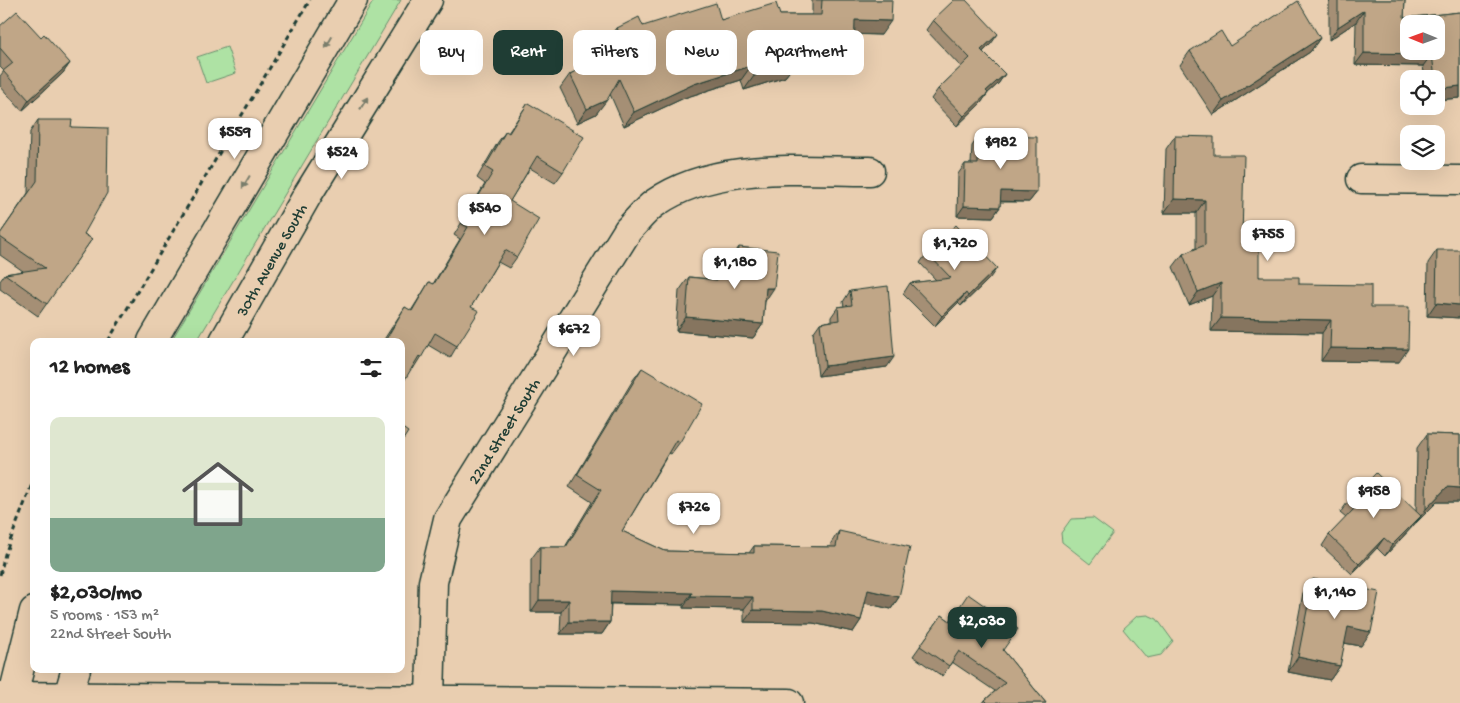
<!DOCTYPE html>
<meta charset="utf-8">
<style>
body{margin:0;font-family:"Gochi Hand",sans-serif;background:#f2f2f2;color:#222;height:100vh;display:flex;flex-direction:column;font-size:19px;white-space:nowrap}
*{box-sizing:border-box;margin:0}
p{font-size:16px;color:#767676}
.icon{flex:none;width:28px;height:28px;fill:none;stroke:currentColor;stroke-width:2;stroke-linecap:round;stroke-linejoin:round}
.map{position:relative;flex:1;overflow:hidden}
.details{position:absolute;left:30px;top:338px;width:375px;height:335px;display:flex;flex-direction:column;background:#fff;border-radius:10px;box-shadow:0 5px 20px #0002}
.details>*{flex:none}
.hud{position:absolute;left:420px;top:30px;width:475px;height:45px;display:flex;gap:10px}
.needle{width:32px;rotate:271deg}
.fabs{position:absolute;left:1400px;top:15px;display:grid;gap:10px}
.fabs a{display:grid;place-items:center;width:45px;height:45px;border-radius:10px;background:#fff;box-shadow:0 5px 20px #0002;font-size:25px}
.price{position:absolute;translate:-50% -42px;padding:0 11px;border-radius:10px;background:#fff;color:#222;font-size:16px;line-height:32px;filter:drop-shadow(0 1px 2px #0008)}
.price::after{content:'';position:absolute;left:50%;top:30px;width:15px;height:11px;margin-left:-8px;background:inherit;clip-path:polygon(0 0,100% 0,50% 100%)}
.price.selected{background:#1f3d34;color:#fff}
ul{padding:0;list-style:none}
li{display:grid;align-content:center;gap:10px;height:265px;padding:0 20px}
li span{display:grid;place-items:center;height:155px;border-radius:10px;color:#555}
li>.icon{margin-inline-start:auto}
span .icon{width:90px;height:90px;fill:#fffc;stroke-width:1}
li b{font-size:21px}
h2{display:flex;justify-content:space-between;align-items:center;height:60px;padding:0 20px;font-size:21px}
.pill{padding:0 18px;border-radius:10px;background:#fff;box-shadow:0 5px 20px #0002;font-size:18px;line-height:45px}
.pill.selected{background:#1f3d34;color:#fff}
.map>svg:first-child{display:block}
.green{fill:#aee2a4;stroke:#66906c}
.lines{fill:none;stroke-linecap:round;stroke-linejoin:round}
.street-casing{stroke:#1f3d34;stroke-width:31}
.secondary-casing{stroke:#1f3d34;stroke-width:31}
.path{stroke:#1f3d34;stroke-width:3;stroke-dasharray:5 4;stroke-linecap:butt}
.street{stroke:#e9ceb0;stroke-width:28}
.secondary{stroke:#e9ceb0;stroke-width:28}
.wall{fill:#a58f74;stroke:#1f3d34}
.shaded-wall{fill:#86745e;stroke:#1f3d34}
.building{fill:#c0a687;stroke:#1f3d34;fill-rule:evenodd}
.oneway{fill:#7a7e6c}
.labels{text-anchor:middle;stroke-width:5;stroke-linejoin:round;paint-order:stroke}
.street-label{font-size:16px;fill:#1f3d34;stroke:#e9ceb0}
</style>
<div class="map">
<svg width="1460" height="703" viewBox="0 0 1460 703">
<rect width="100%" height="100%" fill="#e9ceb0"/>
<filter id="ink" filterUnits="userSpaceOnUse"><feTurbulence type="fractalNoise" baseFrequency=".02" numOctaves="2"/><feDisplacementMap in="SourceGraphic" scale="10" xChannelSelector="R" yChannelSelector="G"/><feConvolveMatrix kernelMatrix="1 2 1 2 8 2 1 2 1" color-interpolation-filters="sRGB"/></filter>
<g filter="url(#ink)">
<path class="green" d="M374,0H401L197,341H171Z
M227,47L236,73L206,83L197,57Z
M1093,518L1113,533L1090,564L1062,542L1061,533L1071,519Z
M1148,615L1157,619L1173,641L1161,655L1147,658L1123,629L1137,616Z"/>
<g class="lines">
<g class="street-casing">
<g id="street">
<path d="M1361,179L1460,180"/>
<path d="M0,696L789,703"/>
<path id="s1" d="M430,699L433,582L448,519L628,230C636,222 645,210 655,203C716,161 799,171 870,171"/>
</g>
</g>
<g class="secondary-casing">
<g id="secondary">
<path d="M152,341L353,0"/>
<path id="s2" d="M224,341L308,194L428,0"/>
<path d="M11,703L34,611"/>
<path d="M66,703L76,669"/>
</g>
</g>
<path class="path" d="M108,341L310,0
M0,575L5,554L34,479"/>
<use href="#street" class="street"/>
<use href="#secondary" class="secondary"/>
</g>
<path class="wall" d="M812,0H892L881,35L854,34V55L844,69L792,68L785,77L744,90L741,80L684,98L624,126L610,94L596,114L577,123L560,88L570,74L612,54L607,42L617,28L643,26L780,15H812Z
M1331,0H1405L1404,18L1460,12V98L1436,100V79H1425L1423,66L1355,65L1356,22L1329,40V2Z
M933,20L991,44L983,52L1005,74L998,84L988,93L981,103L957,126L931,99L938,89L961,67L926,30Z
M0,26L41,37L70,63L63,73L22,111L0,86V76L4,71L0,67Z
M1320,38L1310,52L1213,115L1180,65L1190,51L1230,46Z
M528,103L563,172L555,183L530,168L510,201L517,257L509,268L498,262L471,307L457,346L450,358L428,345L413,369L412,368L401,341H383L405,307L411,311L429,282L433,284L460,239L454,235L485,184L477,178L498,142L506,131L508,133Z
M38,120L71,127L84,234L92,239L38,316L0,289V281L5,274L23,271L0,255V234L28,193L30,132Z
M979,136L1037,192L1029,202H1000V207L993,217L957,216L958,174L965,164H971L972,146Z
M1175,136L1214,155L1242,239L1259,277L1299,284L1371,307L1399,362L1321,361L1322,333L1211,331L1212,296L1189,305L1173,267L1183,254L1196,248V213H1164L1166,149Z
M739,247L765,301L763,324L753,338L676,331L679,291L689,277L711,279L717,270L728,271L729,261Z
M1437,250L1460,318L1427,316L1428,263Z
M927,253L990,278L961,306L958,303L935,326L903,294L910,283L936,280L920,263Z
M850,291L887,367L818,376L813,333L820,323L831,321V317L838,307L844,306L843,302Z
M642,368L680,442L671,454L669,453L622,531L665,551L749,553L754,546L830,547L831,543L839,531L899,597L891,609L865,603L861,620L853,632L813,623L744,622V609L683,608V605L611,604L610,622L602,634H560L561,612H531V559L540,547H565L592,502L569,487L633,380Z
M1427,434L1460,435V502H1437L1416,523V522L1413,526L1385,556L1377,548L1352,574L1322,546L1329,535L1346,518L1340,513L1347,503L1416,512L1417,448Z
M1313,579L1361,646L1344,643L1340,666L1330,680L1288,672L1303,593Z
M942,615L950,621L1003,650L1046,703H983L985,700L995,691L952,662L942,676L913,656Z"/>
<path class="shaded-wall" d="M1364,10L1356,22L1329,40L1338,27Z
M855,20L891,21L881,35L844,34Z
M998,34L991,44L974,60L981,50Z
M1320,38L1310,52L1213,115L1223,101Z
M1364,53L1432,54L1423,66L1355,65Z
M792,54L854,55L844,69L792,68L785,77L744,90L754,76Z
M70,63L63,73L22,111L29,100Z
M751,66L741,80L684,98L624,126L634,112L694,84Z
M1005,74L998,84L988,93L981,103L957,126L964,116L986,91Z
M1460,86V98L1436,100V89Z
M607,100L596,114L577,123L587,109Z
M1001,191L1037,192L1029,202L994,201Z
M1174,199L1205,200L1196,213H1164Z
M964,206L1000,207L993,217L957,216Z
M997,268L990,278L961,306L968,296Z
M1221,283L1212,296L1189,305L1198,292Z
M766,288H774L764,303Z
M966,293L958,303L935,326L942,316Z
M1436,303L1460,305V318L1427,316Z
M686,317L763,324L753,338L676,331Z
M1221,318L1331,320L1322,333L1211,331Z
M1330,348L1408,349L1399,362L1321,361Z
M894,357L887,367L818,376L825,366Z
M1447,487L1460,488V502H1437L1416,523L1426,509Z
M1421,516L1413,526L1385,556L1392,545Z
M1384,538L1377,548L1352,574L1359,564Z
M868,590L899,597L891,609L860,602Z
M611,591L692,593L683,605L602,603Z
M691,596L753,597L744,609L683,608Z
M539,600H569L561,612H531Z
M753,610L822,611L861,620L853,632L813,623L744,622Z
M569,622H610L602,634H560Z
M1348,627L1371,632L1361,646L1338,642Z
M1298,657L1340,666L1330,680L1288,672Z"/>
<path class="building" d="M822,0H892L891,21L855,20L854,55L792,54L795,63L754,76L751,66L694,84L634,112L619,79L607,100L587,109L570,74L626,47L617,28L639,17L643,26L716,3L721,20L776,3L780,15H821Z
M954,0H966L998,34L981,50L1005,74L986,91L988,93L964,116L938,89L970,58L933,20Z
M1338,0H1405L1404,18L1460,12V86L1436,89V79H1435L1432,54L1364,53V10L1338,27ZM1409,24H1436V51H1409Z
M1298,1L1320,38L1223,101L1190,51L1221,31L1230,46Z
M17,11L41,37L44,34L70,63L29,100L3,71L13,63L0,48V26Z
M528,103L584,137L563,172L537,156L510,201L539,219L517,257L505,250L471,307L479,311L457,346L435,333L421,358L419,356L401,386V341H385L405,307L412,311L429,282L434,284L468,227L462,224L493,172L485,167L506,131L509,133Z
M38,120H72L71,127L108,128L107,193L84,234L92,239L47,304L5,274L45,268L0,237V234L37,181Z
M979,136L1037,137V192L1001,191L1000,207L964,206L965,164H978Z
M1175,136L1214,137V155H1244L1242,239H1259V277H1299V284L1371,285V307H1409L1408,349L1330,348L1331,320L1221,318V283L1198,292L1183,254L1205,245V200L1174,199Z
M956,225L997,268L968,296L966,293L942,316L910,283L951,278L927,253Z
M739,247L778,251L774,288H766L763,324L686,317L689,277L717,280V270L737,271Z
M1437,250H1460V305L1436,303Z
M888,286L894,357L825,366L820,323L839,320L838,307L852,305L850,291Z
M642,368L702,404L680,442L676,440L622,531L665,551L754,553V546L836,547L839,531L910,547L899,597L868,590L861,620L822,611L753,610V597L691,596L692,593L611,591L610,622H569V600H539L540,547H566L601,490L577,475Z
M401,427L408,432L401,443Z
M1427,434L1460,435V488L1447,487L1426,509Z
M1376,473L1421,516L1392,545L1384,538L1359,564L1329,535L1354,509L1347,503Z
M1313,579L1379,592L1371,632L1348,627L1340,666L1298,657Z
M968,594L1018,629L1003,650L1046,703H988L985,700L1005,683L959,651L949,666L920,646L942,615L950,621Z"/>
<defs><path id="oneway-solid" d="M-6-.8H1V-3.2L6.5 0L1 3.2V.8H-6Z" transform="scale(1.25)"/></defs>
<g class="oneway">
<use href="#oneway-solid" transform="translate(329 42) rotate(120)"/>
<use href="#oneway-solid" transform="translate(364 103) rotate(-58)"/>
<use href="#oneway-solid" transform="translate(246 182) rotate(121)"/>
</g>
</g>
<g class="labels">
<g class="street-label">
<text dy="6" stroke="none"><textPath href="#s2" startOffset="94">30th Avenue South</textPath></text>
<text dy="6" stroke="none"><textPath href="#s1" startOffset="286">22nd Street South</textPath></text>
</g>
</g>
</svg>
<div class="fabs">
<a><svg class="needle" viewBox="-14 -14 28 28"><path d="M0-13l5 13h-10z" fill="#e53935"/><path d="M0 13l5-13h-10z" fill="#767676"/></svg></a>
<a><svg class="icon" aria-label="locate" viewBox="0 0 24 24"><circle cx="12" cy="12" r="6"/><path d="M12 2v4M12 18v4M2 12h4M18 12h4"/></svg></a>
<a><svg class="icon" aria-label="layers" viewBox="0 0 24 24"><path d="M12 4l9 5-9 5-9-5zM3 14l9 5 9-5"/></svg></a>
</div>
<b class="price" style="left:235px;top:160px">$559</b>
<b class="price" style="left:1001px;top:170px">$982</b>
<b class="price" style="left:342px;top:180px">$524</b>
<b class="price" style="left:485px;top:236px">$540</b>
<b class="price" style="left:1268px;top:262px">$755</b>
<b class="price" style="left:955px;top:271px">$1,720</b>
<b class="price" style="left:735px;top:290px">$1,180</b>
<b class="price" style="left:574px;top:357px">$672</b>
<b class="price" style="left:1374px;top:519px">$958</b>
<b class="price" style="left:694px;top:535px">$726</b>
<b class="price" style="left:1335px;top:620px">$1,140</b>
<b class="price selected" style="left:982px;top:649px">$2,030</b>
<div class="hud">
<a class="pill">Buy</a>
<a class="pill selected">Rent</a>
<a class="pill">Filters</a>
<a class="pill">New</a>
<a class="pill">Apartment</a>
</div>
<section class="details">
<h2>12 homes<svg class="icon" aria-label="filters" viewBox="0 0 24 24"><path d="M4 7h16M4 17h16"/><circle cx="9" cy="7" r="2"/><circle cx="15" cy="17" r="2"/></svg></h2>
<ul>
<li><span style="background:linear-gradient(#dfe7d0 65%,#7fa58c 0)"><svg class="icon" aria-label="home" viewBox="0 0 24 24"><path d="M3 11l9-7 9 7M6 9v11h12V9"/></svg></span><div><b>$2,030/mo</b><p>5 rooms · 153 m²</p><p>22nd Street South</p></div></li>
</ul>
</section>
</div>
